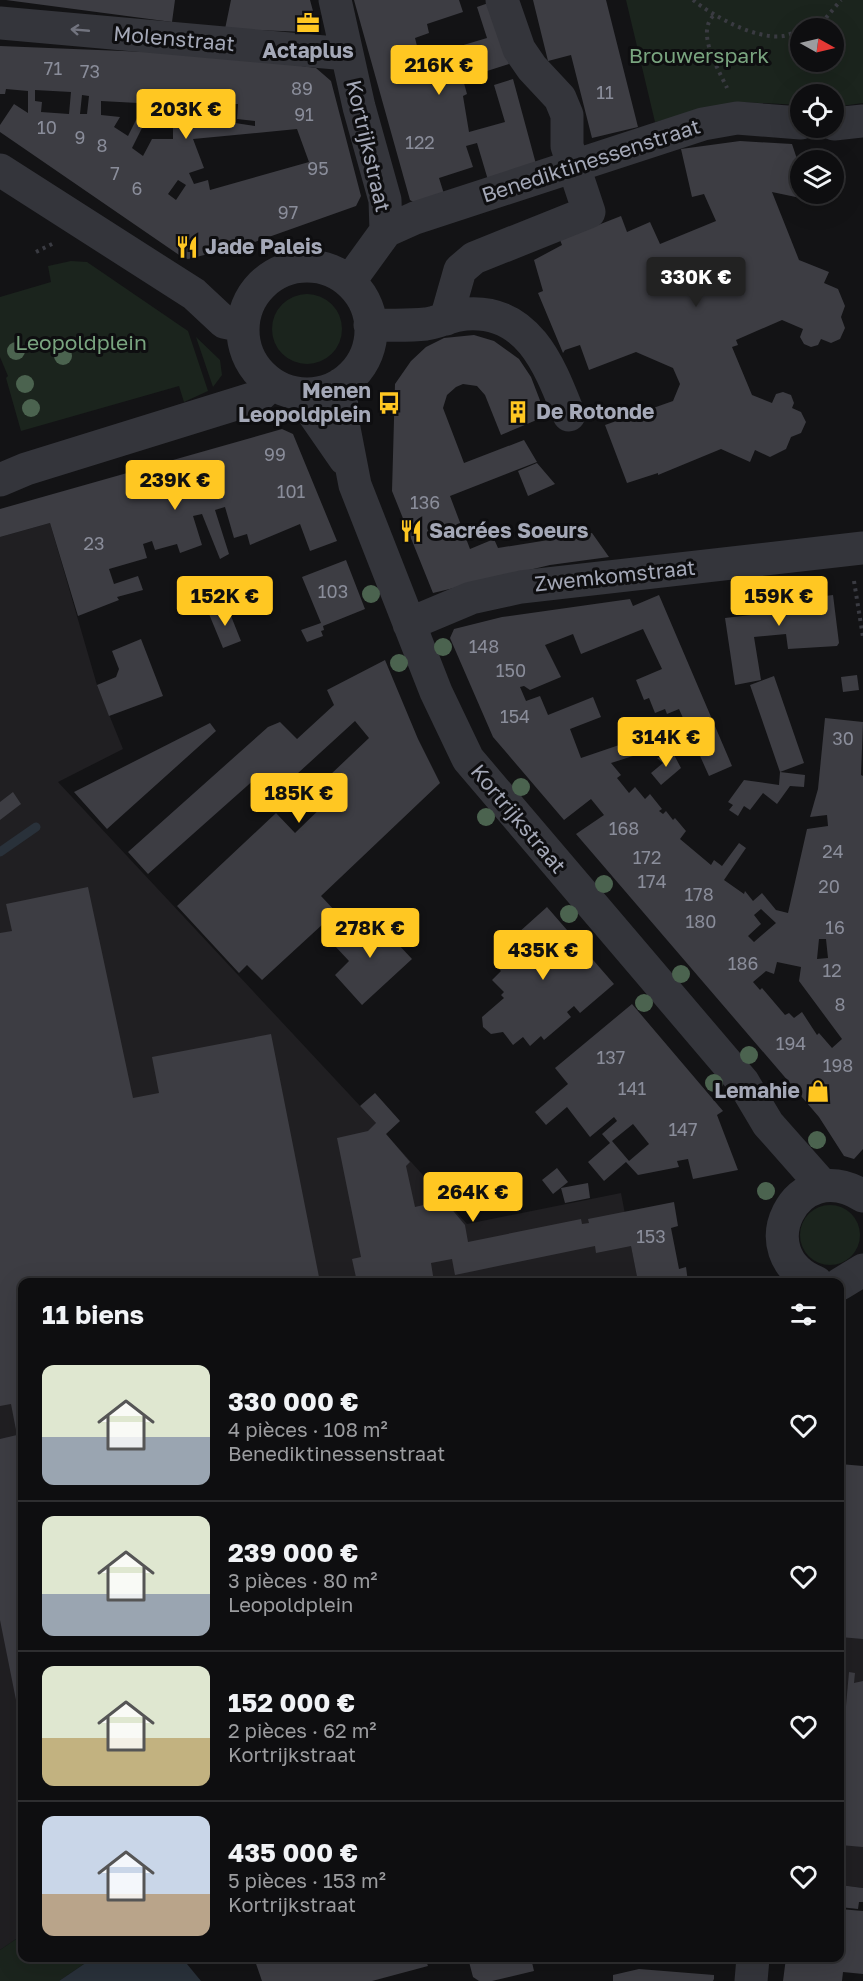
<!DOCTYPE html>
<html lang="fr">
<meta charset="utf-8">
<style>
body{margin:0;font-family:"Golos Text",sans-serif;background:#1c1c1e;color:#f1f3f6;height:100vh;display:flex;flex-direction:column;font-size:22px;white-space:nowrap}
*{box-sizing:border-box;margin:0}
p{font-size:20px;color:#9b9c9f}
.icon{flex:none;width:33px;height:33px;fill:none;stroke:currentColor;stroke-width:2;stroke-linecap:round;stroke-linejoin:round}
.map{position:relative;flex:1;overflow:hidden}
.panel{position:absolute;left:18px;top:1278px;width:826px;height:684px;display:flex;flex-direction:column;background:#0e0e10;border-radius:12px;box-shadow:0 6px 24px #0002,0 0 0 2px #2e2e30}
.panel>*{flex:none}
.needle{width:39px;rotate:98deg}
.buttons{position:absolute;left:790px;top:18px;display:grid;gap:12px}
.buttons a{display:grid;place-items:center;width:54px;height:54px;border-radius:50%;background:#0e0e10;box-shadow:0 6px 24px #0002,0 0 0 2px #2e2e30;font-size:30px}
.price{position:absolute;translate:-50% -51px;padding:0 14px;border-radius:6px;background:#ffc722;color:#111;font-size:20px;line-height:39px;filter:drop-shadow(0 2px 3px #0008)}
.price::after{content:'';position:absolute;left:50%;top:36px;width:18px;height:14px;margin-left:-9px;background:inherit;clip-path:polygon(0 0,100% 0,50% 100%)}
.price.on{background:#222;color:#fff}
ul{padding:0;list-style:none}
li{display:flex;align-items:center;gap:18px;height:150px;padding:0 24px}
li+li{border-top:2px solid #2e2e30}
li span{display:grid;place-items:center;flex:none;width:168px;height:120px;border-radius:12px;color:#555}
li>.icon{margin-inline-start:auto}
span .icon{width:72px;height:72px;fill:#fffc;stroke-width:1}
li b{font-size:26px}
h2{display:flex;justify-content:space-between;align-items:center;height:72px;padding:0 24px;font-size:26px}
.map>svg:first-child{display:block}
.built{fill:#201f22}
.green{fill:#1b241d;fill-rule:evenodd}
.water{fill:#29313a}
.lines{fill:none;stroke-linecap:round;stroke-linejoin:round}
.stream{stroke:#29313a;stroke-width:9}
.building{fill:#3d3d43;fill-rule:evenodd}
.path{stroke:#3a3b42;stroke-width:4;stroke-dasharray:3 4.5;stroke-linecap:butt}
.minor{stroke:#34353b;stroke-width:33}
.tree{fill:#4b634f}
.oneway{stroke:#72747f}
.labels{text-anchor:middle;stroke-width:6;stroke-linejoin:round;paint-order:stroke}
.number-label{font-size:18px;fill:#8a8d9a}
.street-label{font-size:21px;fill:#a4a8b7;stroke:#0e0e10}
.poi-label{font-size:21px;font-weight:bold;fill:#a4a8b7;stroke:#0e0e10;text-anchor:start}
.park-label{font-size:21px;fill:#79a47f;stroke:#0e0e10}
</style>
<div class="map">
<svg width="863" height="1981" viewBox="0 0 863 1981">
<rect width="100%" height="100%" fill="#131315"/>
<path class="built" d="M50,523L97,685L123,749L58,782L376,1123L467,1224L621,1193L638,1282H22V1935L0,1950V537Z
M840,1557L863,1559V1888L840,1885Z"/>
<path class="green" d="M626,0H863V103L834,107V94H801V105L739,102L655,122ZM801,28H834V62H801Z
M71,261L87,262L188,331L208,391L184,402L179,386L21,431L6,378L8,376L0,357V297L51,282L48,266Z
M272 329a35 35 0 1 1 70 0a35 35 0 1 1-70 0Z
M196,337L220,360L222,375L213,387Z
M800 1235a30 30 0 1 1 60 0a30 30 0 1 1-60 0Z
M22,1935V1958H93L59,1981H0V1950Z"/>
<path class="water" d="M93,1958H182L201,1981H59Z"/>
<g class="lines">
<path class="stream" d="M0,852L36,827"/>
</g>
<path class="building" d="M6,0H175L172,22Z
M231,0H310L316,22L308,32L225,29Z
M354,0H459L463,12L427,24L429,33L415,38L420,58L487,38L477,7L494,1L509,64L487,71L481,53L441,65L446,81L462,76L467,94L463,96L469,132L505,122L494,85L513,79L536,164L488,180L477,143L466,146L473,167L439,178L445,197L418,205L410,200Z
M533,0H606L638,127L592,138L571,55L548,61Z
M0,46L221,55L316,68L331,81L361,196L356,206L249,244L188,259L182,257L0,132V125L14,104L28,113V91L6,89L5,94H0ZM35,90L71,92L69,114L41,112L42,102L35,101ZM82,95L89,96L87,114H80ZM101,101L138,103V116L128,136L114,127L120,117L101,115ZM175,103L174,115H185V125L173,126V139H152L143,156L132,148L148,116H151V110H162V104ZM234,104H238L237,119L255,121V126L215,120V116L233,118ZM297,129L309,162L210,190L208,180L194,184L189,173L204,168L193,139ZM178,180L186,185L176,200L168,194Z
M740,141L792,144L801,171V194H808L810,200L772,192L799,260L829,272L824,283L838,289L845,306L841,317L845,328L840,339L831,343L821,339L818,345L811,347L804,344L800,337L803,329L782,320L736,340L738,345L732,347L752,395L772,403L776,394L783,392L791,395L794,403L792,408L801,412L806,422L801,433L791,437L786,449L770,457L755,450L750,462L721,449L658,475V473L627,483L605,425L673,401L680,384L673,368L636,352L589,370L580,345L565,350L563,353L538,293L543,291L534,260L562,245L560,240L621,216L627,232L650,222L660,244L716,221L704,194L692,197L681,149Z
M474,335L494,341L519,359L531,377L546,416L501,435L485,395L477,386L463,384L456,387L447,395L443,408L464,463L524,440L537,462L450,496L470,549L494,539L498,548L592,533L609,557L550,565L433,593L392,491L395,384L411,361L426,347L444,338Z
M282,429L293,434L337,541L310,551L300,524L250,545L247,534L234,538L225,507L215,510L229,554L220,559L202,514L193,516L202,545L180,553L177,544L155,550L152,541L143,544L147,558L109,569L114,584L138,576L143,590L117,597L119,600L78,616L50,523L0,537V509Z
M537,463L555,484L528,496L518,471Z
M346,560L365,609L323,626L324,630L321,631L323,636L307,642L301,630L321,623L302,577Z
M772,582L774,598L800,594L801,599L833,595L839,643L837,646L788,649L786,634L754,637L761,680L735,685L725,618L751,615L747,585Z
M659,595L732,766L709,776L679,709L667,714L665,709L655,713L649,698L644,700L636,680L662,669L643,629L581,654L573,634L545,645L561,677L530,690L524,686L520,687L526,701L540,696L548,715L593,697L601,717L570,729L581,758L628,742L633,756L611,763L621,775L617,778L629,793L635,787L645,799L650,794L662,809L659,811L663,814L666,811L673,820L675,818L686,831L680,839L711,865L714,860L722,866L739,843L746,848L724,880L744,894L745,891L753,901L762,893L776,910L788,913L807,829L828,826L827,815L810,817L818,789L825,718L863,722L861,775L863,776V1149L854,1159L844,1156L819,1117L576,834L604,815L591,799L564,820L493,737L450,638L454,629L502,617L630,599L633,606ZM761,909L776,923L754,942L748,936L761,924L754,915ZM819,939H826L828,958L817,959ZM777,962L801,967L799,981L842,1039L832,1048L819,1033L817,1035L802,1012L794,1018L789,1013L785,1015L762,988L760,990L753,982L766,971L774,974Z
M227,606L241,641L223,648L209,614Z
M141,639L163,696L109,716L97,685L116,677L119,669L112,651Z
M385,660L418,739L440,783L321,896L336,912L262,980L247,965L239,973L177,906L276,813L295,833L332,797L327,789L329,776L369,738L355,721L274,795L257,777L148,874L128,852L268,727L280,722L297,739L334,705L327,690Z
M857,675L859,690L843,692L841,677Z
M774,676L804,763L780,772L750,685Z
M210,723L216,731L107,829L74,792Z
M673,753L681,768L661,785L651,773L663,763L657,758Z
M780,772L805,775L804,787L790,786L777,804L763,793L750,810L744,806L738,816L729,810L733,805L728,802L744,780L779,785Z
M13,792L21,804L0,820V802Z
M88,887L133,1098L159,1093L152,1057L271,1034L320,1282H22V1714L19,1715L0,1620V1439L17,1435L11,1404L0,1406V933L12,931L6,904Z
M547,907L614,984L580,1013L574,1006L567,1012L571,1017L544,1040L541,1036L530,1046L523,1037L513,1045L503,1032L491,1034L483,1027L482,1017L504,998L501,995L504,992L492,980L501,971L494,963L504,955L499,950Z
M369,913L412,959L362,1005L335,975L349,961L335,946Z
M632,1004L723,1111L717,1115L738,1170L693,1179L688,1159L677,1161L679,1167L638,1175L626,1162L604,1181L588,1162L610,1143L602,1134L617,1121L614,1117L590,1137L567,1107L546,1125L535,1112L568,1084L555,1068ZM633,1124L649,1144L629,1161L612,1141Z
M375,1093L400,1121L386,1134L410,1162L406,1166L415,1207L444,1200L465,1225L468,1242L581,1219L582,1224L589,1223L588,1219L674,1202L678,1226L671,1228L679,1269L686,1267L688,1282H638L631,1246L596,1253L595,1246L455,1275L452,1259L431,1263L434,1282H357L352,1259L361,1257L337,1138L368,1131L376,1123L360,1106Z
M557,1168L568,1182L553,1194L542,1180Z
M588,1183L590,1198L565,1203L561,1188Z
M840,1464L863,1466V1639L840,1637Z
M849,1672L855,1673L854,1683L863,1681V1847L840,1845V1774Z
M840,1885L863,1888V1902H859L858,1909L840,1907Z
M840,1909L863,1911V1974L843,1972L842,1981H783L786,1958H840Z
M254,1958H425L428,1966L372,1981H262Z
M468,1958H497L499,1963L531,1958L534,1971L492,1981H479L473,1977Z
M639,1969L714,1975V1979L713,1981H613V1975Z"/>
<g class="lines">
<path class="path" d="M693,0C713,16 756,40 783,36C789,35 795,32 801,30
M713,16C696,34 719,70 727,88
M806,28L825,19L841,0
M36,252L54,243
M854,581L863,637"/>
<path class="minor" d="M335,0L359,107L385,200L386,231L349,282
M0,23L347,54
M834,124L863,121
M0,170L194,294L224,322L243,326
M386,231L415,218L703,124L737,118L801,123
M243 330a64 64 0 1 1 128 0a64 64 0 1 1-128 0Z
M446,319L460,270L474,258L589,212L567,146V115L560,98L532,68L519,49L502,0
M370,325C389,325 408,326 426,324C439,322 452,315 466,314C529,309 550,367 569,415
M341,384L342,418L355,485L436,692L468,759L743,1082L768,1124L822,1185
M300,394L345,459
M0,480L26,469L258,397L272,384
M409,624L471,598L521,587L863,548
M816,1282C747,1255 795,1153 863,1196
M840,1284L863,1270
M751,1981L753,1958"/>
</g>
<g class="tree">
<circle cx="16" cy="351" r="9"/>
<circle cx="63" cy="356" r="9"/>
<circle cx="25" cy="384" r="9"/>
<circle cx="31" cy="408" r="9"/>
<circle cx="371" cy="594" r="9"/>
<circle cx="443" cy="647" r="9"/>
<circle cx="399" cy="663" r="9"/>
<circle cx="521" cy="787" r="9"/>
<circle cx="486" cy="817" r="9"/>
<circle cx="604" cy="884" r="9"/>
<circle cx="569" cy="914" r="9"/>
<circle cx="681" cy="974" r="9"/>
<circle cx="644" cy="1003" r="9"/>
<circle cx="749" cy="1055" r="9"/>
<circle cx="714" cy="1083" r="9"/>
<circle cx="817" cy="1140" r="9"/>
<circle cx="766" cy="1191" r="9"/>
</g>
<defs><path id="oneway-shaft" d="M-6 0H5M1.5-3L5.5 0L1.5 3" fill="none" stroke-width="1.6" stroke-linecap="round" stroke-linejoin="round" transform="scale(1.5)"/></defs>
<use class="oneway" href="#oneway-shaft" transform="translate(80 30) rotate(-175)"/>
<defs>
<g id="office-bare" transform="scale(1.8)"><path d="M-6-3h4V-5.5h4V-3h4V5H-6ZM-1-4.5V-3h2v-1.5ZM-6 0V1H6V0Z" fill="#ffc722" stroke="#0e0e10" stroke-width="2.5" paint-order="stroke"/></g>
<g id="restaurant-bare" transform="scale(1.8)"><path d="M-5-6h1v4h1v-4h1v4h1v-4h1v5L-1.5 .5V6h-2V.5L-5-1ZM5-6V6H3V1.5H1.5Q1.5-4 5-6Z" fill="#ffc722" stroke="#0e0e10" stroke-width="2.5" paint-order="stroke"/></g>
<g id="bus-bare" transform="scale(1.8)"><path d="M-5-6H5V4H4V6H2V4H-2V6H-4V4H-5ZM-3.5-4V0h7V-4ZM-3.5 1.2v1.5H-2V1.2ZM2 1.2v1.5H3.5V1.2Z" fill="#ffc722" stroke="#0e0e10" stroke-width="2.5" paint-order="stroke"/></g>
<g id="building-bare" transform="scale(1.8)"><path d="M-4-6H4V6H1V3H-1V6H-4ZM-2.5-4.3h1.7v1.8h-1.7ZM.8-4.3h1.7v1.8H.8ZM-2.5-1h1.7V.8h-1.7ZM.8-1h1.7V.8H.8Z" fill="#ffc722" stroke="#0e0e10" stroke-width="2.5" paint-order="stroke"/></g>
<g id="shop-bare" transform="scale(1.8)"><path d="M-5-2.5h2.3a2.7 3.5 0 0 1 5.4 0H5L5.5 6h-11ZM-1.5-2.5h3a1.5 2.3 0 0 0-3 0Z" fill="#ffc722" stroke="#0e0e10" stroke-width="2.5" paint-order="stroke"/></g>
</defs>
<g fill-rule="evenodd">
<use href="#office-bare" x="308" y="23"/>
<use href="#restaurant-bare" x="187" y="247"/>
<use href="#bus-bare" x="389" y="403"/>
<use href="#building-bare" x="518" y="412"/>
<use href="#restaurant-bare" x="411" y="531"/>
<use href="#shop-bare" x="818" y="1091"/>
</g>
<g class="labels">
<g class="number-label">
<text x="53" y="75">71</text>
<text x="90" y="78">73</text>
<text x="302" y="95">89</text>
<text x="605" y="99">11</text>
<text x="304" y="121">91</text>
<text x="47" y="134">10</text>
<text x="80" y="144">9</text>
<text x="420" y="149">122</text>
<text x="102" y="152">8</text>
<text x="318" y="175">95</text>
<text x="115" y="180">7</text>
<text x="137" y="195">6</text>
<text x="288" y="219">97</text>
<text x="275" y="461">99</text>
<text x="291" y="498">101</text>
<text x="425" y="509">136</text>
<text x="94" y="550">23</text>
<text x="333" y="598">103</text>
<text x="484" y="653">148</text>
<text x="511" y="677">150</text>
<text x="515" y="723">154</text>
<text x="843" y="745">30</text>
<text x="624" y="835">168</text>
<text x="833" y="858">24</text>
<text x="647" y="864">172</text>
<text x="652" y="888">174</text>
<text x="829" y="893">20</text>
<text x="699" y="901">178</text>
<text x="701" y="928">180</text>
<text x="835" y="934">16</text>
<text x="743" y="970">186</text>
<text x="832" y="977">12</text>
<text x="840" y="1011">8</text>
<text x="791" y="1050">194</text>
<text x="611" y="1064">137</text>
<text x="838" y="1072">198</text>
<text x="632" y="1095">141</text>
<text x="683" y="1136">147</text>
<text x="651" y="1243">153</text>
</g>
<g class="street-label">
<text transform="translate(174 39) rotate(5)" y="7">Molenstraat</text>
<text transform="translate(368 146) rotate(77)" y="7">Kortrijkstraat</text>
<text transform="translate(591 161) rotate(-18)" y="7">Benediktinessenstraat</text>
<text transform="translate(615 576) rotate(-6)" y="7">Zwemkomstraat</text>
<text transform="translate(518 819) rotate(50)" y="7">Kortrijkstraat</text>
</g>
<g class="poi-label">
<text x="308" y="58" text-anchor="middle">Actaplus</text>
<text x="205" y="254">Jade Paleis</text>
<text x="371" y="398" text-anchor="end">Menen<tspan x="371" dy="24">Leopoldplein</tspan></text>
<text x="536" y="419">De Rotonde</text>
<text x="429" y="538">Sacrées Soeurs</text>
<text x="800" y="1098" text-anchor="end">Lemahie</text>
</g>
<g class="park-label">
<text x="699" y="63">Brouwerspark</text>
<text x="81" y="350">Leopoldplein</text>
</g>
</g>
</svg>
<div class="buttons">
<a><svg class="needle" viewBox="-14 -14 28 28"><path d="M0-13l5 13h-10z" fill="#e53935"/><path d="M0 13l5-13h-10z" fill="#9b9c9f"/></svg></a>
<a><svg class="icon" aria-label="locate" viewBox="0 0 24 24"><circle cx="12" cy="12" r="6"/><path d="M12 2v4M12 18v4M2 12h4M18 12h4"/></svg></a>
<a><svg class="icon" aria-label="layers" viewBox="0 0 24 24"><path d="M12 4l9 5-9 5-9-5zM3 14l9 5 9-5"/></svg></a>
</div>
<b class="price" style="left:439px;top:96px">216K €</b>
<b class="price" style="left:186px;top:140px">203K €</b>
<b class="price on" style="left:696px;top:308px">330K €</b>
<b class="price" style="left:175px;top:511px">239K €</b>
<b class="price" style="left:225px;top:627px">152K €</b>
<b class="price" style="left:779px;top:627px">159K €</b>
<b class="price" style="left:666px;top:768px">314K €</b>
<b class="price" style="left:299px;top:824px">185K €</b>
<b class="price" style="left:370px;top:959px">278K €</b>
<b class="price" style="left:543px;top:981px">435K €</b>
<b class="price" style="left:473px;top:1223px">264K €</b>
<section class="panel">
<h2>11 biens<svg class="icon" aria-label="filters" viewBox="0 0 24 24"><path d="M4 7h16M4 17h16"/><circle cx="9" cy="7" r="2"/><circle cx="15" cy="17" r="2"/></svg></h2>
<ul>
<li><span style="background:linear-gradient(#dfe7d0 60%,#9aa5b1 0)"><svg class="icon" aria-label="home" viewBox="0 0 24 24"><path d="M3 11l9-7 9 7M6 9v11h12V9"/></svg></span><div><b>330 000 €</b><p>4 pièces · 108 m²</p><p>Benediktinessenstraat</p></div><svg class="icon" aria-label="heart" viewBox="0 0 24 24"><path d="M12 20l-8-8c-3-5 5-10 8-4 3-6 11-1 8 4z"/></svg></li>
<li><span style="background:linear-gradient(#dfe7d0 65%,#9aa5b1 0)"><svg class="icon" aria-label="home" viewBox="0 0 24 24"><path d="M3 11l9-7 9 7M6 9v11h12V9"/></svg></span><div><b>239 000 €</b><p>3 pièces · 80 m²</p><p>Leopoldplein</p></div><svg class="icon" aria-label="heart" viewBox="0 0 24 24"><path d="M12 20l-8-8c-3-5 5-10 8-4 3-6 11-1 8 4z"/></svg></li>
<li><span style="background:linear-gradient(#dfe7d0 60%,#c2b280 0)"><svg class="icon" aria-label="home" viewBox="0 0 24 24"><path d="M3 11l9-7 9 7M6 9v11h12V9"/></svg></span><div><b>152 000 €</b><p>2 pièces · 62 m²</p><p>Kortrijkstraat</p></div><svg class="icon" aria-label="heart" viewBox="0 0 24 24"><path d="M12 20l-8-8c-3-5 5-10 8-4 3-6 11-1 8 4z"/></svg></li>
<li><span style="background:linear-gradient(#c9d6e8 65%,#b9a48a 0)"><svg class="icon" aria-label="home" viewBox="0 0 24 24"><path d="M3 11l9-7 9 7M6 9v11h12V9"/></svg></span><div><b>435 000 €</b><p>5 pièces · 153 m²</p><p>Kortrijkstraat</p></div><svg class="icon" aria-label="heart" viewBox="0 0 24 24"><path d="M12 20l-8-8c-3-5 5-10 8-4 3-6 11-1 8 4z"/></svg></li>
</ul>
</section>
</div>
